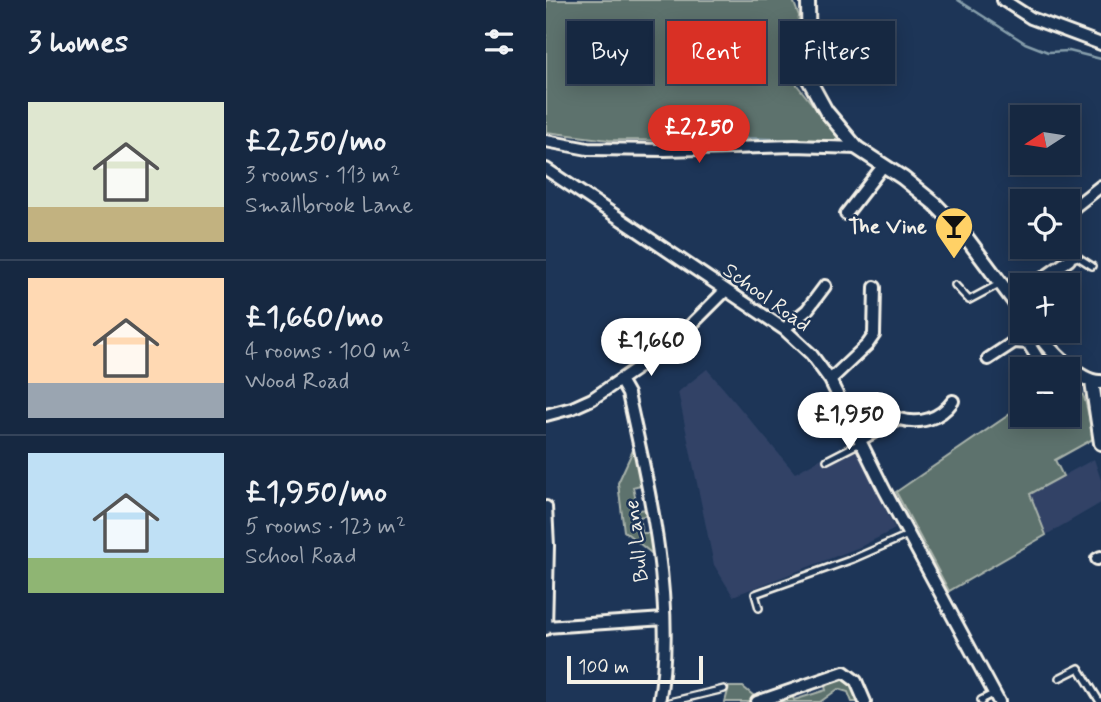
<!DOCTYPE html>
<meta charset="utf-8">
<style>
body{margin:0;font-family:Mynerve,sans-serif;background:#1f3048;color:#f1f3f6;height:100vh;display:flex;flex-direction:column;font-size:26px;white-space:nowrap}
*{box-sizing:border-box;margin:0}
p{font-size:23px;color:#9ea6b1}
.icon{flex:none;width:38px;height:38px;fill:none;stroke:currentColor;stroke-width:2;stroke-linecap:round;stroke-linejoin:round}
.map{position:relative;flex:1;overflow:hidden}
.panel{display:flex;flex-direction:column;background:#162841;width:546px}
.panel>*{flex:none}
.banner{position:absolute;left:21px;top:21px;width:429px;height:63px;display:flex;gap:14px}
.needle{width:46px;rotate:258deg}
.controls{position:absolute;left:464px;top:105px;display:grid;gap:14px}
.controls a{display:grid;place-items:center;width:70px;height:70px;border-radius:0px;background:#162841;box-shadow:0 4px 18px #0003,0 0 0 2px #35445a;font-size:35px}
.scale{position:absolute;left:21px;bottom:18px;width:136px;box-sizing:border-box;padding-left:7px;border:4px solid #f4f1e8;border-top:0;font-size:19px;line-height:24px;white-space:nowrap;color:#f4f1e8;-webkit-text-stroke:5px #1d3557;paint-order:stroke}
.price{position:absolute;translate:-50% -60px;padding:0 16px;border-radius:24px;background:#fff;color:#222;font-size:23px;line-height:46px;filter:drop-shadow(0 2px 4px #0008)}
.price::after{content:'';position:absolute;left:50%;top:42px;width:21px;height:16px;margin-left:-10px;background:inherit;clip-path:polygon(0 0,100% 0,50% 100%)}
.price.selected{background:#d93025;color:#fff}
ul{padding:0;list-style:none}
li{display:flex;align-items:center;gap:21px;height:175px;padding:0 28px}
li+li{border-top:2px solid #35445a}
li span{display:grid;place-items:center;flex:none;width:196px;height:140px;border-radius:0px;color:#555}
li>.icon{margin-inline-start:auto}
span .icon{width:84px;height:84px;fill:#fffc;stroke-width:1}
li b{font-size:30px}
h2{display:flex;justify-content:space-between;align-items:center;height:84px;padding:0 28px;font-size:30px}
.pill{padding:0 24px;border-radius:0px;background:#162841;box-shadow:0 4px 18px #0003,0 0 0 2px #35445a;font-size:24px;line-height:63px}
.pill.selected{background:#d93025;color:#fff}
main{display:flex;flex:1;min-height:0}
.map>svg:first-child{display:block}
.built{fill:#304266}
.green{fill:#5d726d;stroke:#a8b2aa;stroke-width:2}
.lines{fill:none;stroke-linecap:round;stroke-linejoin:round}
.stream{stroke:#869eab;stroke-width:2.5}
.service-casing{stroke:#f4f1e8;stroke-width:10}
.minor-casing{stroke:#f4f1e8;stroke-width:16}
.tertiary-casing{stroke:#f4f1e8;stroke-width:18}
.service{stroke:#1d3557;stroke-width:5}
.minor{stroke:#1d3557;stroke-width:10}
.tertiary{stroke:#1d3557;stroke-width:12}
.labels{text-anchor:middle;stroke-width:5;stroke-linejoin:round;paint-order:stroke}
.poi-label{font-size:21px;font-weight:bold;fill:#f4f1e8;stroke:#1d3557;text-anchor:end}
.street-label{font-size:21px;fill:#f4f1e8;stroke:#1d3557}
</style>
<main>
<section class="panel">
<h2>3 homes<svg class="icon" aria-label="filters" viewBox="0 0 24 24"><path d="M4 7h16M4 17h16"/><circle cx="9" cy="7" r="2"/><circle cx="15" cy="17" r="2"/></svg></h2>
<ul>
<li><span style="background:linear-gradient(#dfe7d0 75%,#c2b280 0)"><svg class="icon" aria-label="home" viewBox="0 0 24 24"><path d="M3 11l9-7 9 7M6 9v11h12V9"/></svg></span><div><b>£2,250/mo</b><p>3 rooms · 113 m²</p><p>Smallbrook Lane</p></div></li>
<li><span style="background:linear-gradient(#ffd9b3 75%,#9aa5b1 0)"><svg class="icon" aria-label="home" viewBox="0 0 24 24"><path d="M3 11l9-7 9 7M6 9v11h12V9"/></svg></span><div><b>£1,660/mo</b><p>4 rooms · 100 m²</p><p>Wood Road</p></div></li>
<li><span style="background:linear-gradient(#bfe0f5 75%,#8fb573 0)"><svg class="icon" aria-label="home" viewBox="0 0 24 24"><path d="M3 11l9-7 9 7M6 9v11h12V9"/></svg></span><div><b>£1,950/mo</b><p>5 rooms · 123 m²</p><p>School Road</p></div></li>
</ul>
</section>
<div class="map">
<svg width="555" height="702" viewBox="0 0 555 702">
<rect width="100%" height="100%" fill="#1d3557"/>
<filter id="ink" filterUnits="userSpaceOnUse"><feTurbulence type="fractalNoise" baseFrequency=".0143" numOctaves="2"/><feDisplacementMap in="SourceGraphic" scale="14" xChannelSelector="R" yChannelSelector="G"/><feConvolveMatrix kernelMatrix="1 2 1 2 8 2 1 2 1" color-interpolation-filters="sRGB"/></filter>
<g filter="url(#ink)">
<path class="built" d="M161,369L249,473L306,441L349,529L314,547L187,596L168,565L132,392Z
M548,459L555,480V503L500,535L483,494Z"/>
<path class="green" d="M0,0H247L253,16L249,47L251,85L294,139L288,145L266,142L63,140L0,132Z
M522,376C542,390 542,416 547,439L509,460L517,476L484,494L500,535L403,591L350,492L476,406V415H522Z
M88,448L98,484L87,487L92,510L102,509L103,515L93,517L96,533H105L109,556L78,531L72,483Z
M290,677C307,679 309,688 315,702H306L302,692L292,689L274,702H220L245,693L248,700L280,690L278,683Z
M183,687H197L208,696L204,702H179Z"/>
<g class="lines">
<path class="stream" d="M412,0L479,43L502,52L523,51L555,59
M192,138L291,141"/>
<g class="service-casing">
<path id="service" d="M523,260L532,257L546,266
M409,285L423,300L455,283
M281,460L316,442
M213,608L209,594L307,559L362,535
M513,678L533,668L554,702
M124,702L178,689
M436,702L435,700L449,693"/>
</g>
<g class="minor-casing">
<path id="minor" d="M457,0L485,18L555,44
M0,141L42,149L119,150L248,146L311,148
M0,169L238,329L265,354L284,380L338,489L453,702
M522,212L555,186
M300,214L337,166
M487,285L523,260
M467,299L476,293
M238,329L261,310L279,286
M482,343L496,365L489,369
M442,359L468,342L482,343L495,338
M74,380L82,394C103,487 131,608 113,702
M284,380L321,345L328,335L329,287
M0,415L26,408L46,399L125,345L180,290
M315,439L353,419C374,425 394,419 407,401
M0,507L2,546L0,629
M551,559L555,557
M0,627L118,619
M211,702L298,672L310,681L319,702"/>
</g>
<g class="tertiary-casing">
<path id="tertiary" d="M262,0L263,80L280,111L311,148L357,178L389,204L417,233L476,312
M490,331C502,348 533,383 555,382
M546,382L555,443"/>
</g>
<use href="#service" class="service"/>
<use href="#minor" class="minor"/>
<use href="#tertiary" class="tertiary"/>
</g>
</g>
<defs>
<g id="bar-pin" transform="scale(2.0125)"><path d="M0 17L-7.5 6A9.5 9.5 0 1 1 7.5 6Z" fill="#ffd166" stroke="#1d3557"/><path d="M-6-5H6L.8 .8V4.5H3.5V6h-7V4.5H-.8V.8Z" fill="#111"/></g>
</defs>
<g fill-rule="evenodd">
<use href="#bar-pin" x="408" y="226"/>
</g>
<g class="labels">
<g class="poi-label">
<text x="381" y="233">The Vine</text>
</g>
<g class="street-label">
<text transform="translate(221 297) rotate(36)" y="7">School Road</text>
<text transform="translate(90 541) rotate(-97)" y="7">Bull Lane</text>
</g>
</g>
</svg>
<div class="controls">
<a><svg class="needle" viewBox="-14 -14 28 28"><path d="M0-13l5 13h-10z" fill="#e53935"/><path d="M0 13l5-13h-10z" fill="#9ea6b1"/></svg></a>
<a><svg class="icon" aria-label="locate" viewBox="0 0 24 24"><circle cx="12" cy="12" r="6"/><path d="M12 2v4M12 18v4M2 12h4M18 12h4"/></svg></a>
<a>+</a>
<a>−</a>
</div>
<div class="scale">100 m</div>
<b class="price selected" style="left:153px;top:165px">£2,250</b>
<b class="price" style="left:105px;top:378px">£1,660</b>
<b class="price" style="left:303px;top:452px">£1,950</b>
<div class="banner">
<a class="pill">Buy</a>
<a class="pill selected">Rent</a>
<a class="pill">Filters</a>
</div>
</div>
</main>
